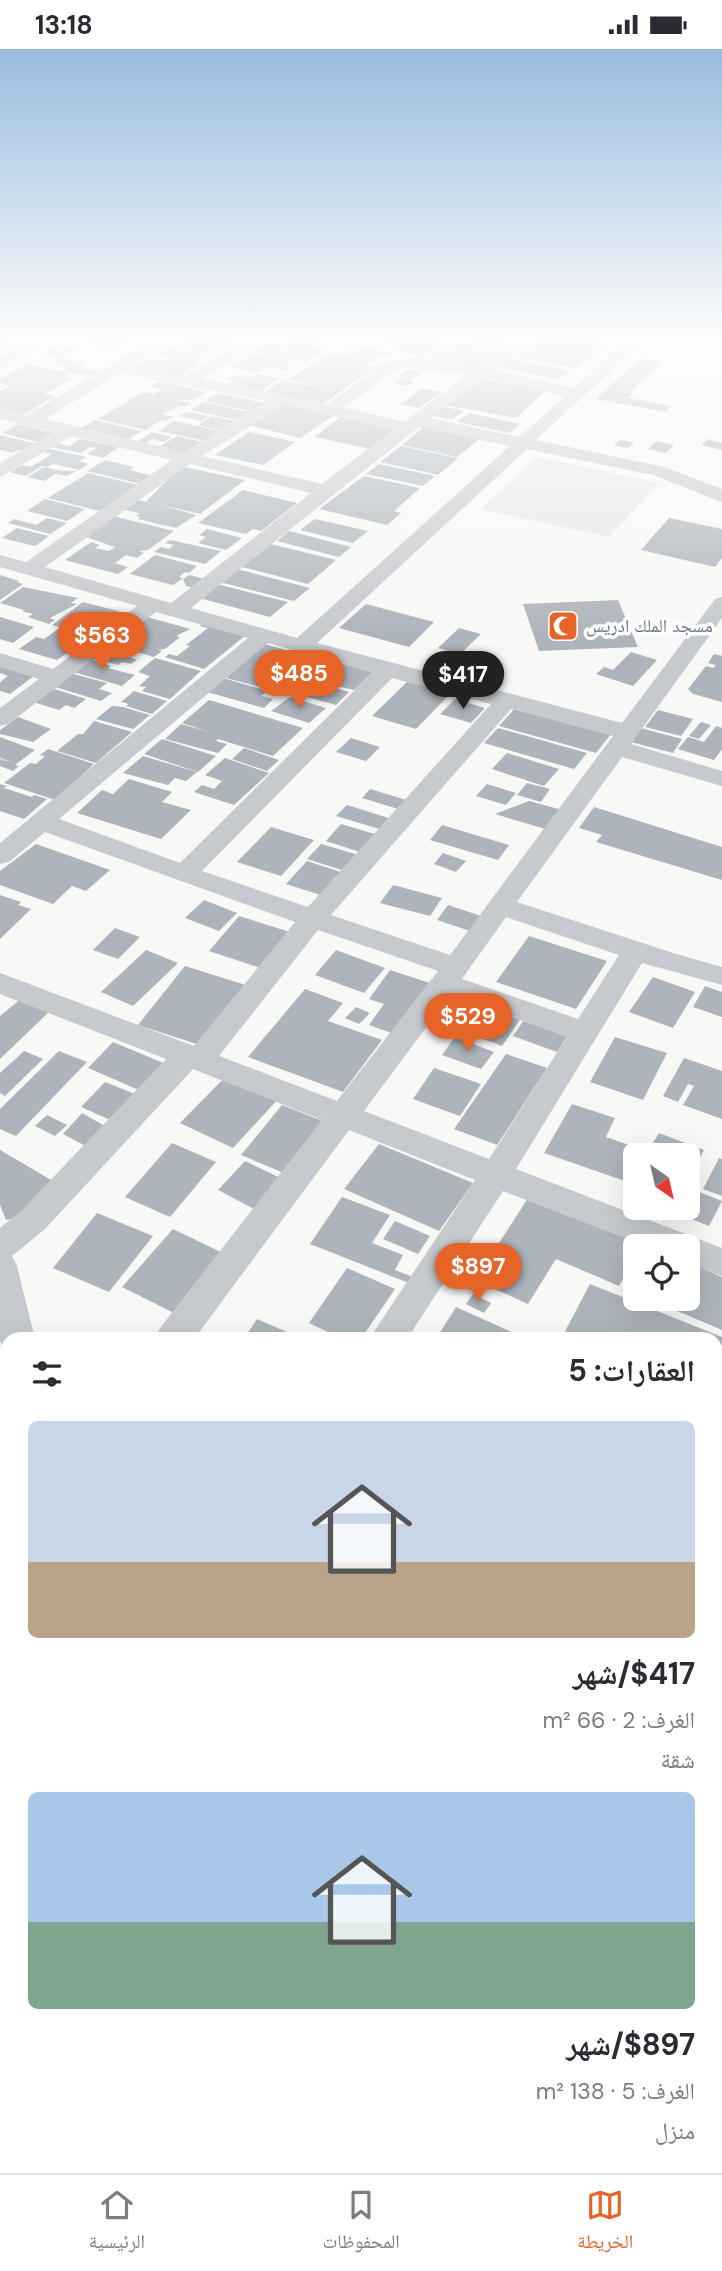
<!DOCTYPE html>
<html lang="ar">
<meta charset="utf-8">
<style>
body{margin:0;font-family:"DM Sans","Noto Naskh Arabic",sans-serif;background:#f2f2f3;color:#2b2b33;direction:rtl;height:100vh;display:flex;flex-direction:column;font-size:26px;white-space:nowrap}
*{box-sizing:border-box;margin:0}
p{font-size:23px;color:#7c7c81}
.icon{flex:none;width:38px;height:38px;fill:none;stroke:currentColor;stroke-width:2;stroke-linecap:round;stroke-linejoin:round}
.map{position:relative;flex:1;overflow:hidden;direction:ltr}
.sheet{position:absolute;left:0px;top:1283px;width:723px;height:842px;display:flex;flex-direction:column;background:#fff;border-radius:21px 21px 0 0;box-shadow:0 7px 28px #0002;direction:rtl}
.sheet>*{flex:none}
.needle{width:46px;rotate:146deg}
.buttons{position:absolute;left:623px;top:1094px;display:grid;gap:14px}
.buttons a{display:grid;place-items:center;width:77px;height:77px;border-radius:10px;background:#fff;box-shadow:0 7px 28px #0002;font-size:35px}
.price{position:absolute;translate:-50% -60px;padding:0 16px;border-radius:24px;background:#e66428;color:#fff;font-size:23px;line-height:46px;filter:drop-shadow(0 2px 4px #0008)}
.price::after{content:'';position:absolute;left:50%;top:42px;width:21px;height:16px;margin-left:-10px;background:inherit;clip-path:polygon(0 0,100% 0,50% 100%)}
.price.current{background:#222;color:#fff}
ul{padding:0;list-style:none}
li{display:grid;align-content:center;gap:14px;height:371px;padding:0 28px}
li span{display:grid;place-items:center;height:217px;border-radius:10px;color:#555}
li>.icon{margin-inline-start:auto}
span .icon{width:126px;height:126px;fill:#fffc;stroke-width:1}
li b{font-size:30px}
h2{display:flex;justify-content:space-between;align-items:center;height:84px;padding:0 28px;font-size:30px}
.status{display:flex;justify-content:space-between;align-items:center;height:49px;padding:0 35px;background:#fff;direction:ltr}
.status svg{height:19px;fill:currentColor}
.tabs{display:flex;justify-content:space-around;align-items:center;height:98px;border-top:2px solid #e1e1e2;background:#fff;font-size:19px;color:#7c7c81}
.tabs a{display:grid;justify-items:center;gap:4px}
.tabs .current{color:#e66428}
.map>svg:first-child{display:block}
.built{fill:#e6e7e7}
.building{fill:#adb4bb}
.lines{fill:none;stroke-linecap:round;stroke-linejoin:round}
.primary-casing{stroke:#b7bbbf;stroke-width:4}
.minor{fill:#c6c9cd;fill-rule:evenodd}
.primary{fill:#fff;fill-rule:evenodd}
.labels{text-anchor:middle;stroke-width:7;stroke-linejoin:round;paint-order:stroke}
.far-poi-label{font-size:18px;fill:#677687;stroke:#fff;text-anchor:start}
</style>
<div class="status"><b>13:18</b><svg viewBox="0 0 49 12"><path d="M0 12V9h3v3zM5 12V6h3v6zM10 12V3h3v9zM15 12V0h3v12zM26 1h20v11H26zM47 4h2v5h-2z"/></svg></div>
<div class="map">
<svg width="722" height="2124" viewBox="0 0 722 2124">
<rect width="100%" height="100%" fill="#f8f8f6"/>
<path class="built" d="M537,408L659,434L609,488L481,460Z"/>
<path class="building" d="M0,291L18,296L0,304Z
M74,291H132L115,301Z
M182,291H228L234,295L225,300L215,297L208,301L218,303L211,307L172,297Z
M280,291H333L329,294L321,292L312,298L326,301L304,313L255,302L268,294L285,297L290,294Z
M384,291L406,292L447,291L424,308L392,301L397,298L379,294Z
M460,291H504L501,293L512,295L482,319L430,309L440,302L485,310L442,301L453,293L500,301Z
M539,291H593L608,294L576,319L517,308Z
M346,295L393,304L387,307L376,305L368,311L371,312L364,316L375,318L323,355L265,343L283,331L337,342L288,330L331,304L348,307L356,302L340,299Z
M58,296L80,301L59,309L41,305Z
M169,299L203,307L192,313L200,314L180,327L136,317L151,309L168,312L174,309L158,305Z
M256,304L292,311L284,316L292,318L285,322L267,318L259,324L231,318Z
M60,309L86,315L81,318L100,323L93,327L71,324L65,327L73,329L44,345L55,347L24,365L0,360V342L10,337L0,334V331L27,315L59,322L67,318L51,314Z
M641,309L662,313L630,343L633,344L628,349L671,357L665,363L596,350Z
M509,310L570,322L559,330L498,318Z
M410,320L423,323L413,330L399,327Z
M258,325L280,329L260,342L229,335L235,332L228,330L235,326L250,329Z
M403,329L410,330L413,334L404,337L394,334Z
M477,329L546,341L516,369L445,356Z
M159,332L206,343L189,352L180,350L178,351L191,354L185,358L172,355L179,357L162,365L173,368L166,372L161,371L146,381L98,370L143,343L154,345L161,340L150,338Z
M423,339L441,343L419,359L400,355Z
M218,344L268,355L255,363L205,352Z
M203,353L254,364L241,372L190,361Z
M284,354L334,366L300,389L249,376Z
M441,357L464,362L452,371L429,366Z
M187,363L209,367L202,372L179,367Z
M469,364L520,375L509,384L457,373Z
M212,367L238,373L224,382L198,376Z
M341,368L396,380L370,400L314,388Z
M95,371L142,382L125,392L78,381Z
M174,372L225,383L210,393L159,382Z
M18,375L54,384L37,393L2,384Z
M424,378L479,390L457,408L402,396Z
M152,383L171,388L164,393L152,390L143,396L135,394Z
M249,383L295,393L263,416L215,406Z
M0,386L37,395L24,402L18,401L12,404L0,401Z
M177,387L202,393L183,405L157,399Z
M80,390L119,398L103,409L87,405L97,399L90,398L81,404L51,398L57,394L69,397Z
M708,390L722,394V401L701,396Z
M619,391L634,393L629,399L614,397Z
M656,392L674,396L666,404L648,400Z
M401,397L458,409L438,426L380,413Z
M46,399L86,408L79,412L89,415L79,421L53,415L48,418L43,417L25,427L10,423L22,416L30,418L41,412L52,405L40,402Z
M105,411L134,418L130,421L153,427L141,435L87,422Z
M379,415L435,427L423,437L366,425Z
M180,417L245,431L200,465L158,455L196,466L176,479L138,470L140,468L136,467L139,464L124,461L139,451L146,453Z
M44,418L56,421L76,422L67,427L56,425L44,432L27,428Z
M88,424L138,436L99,462L48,449Z
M364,427L420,439L394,462L401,464L387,476L319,460Z
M243,441L297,454L261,482L253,480L246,485L198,474Z
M45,450L85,460L67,472L27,462Z
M113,467L174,482L148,501L139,502L144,504L137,509L126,506L115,514L128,518L118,525L65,511L91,493L100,496L95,499L109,502L115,498L83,487Z
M47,469L67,474L50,485L8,474L14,470L36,476Z
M669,469L722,480V509L715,518L641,501Z
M315,470L368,482L353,494L300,481Z
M17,479L49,487L35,497L2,489Z
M207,480L242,489L226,501L198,494L206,488L199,486Z
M289,482L351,498L339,508L277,492Z
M170,491L221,502L205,515L154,503L161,498L169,500L174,496L165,494Z
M271,495L336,511L308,535L242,518Z
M155,506L197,517L189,524L185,523L179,528L183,529L173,536L130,525Z
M237,520L310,539L294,552L220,533Z
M0,526L19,532L17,533L23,535L0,551Z
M189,526L205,530L194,539L186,537L183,530Z
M217,535L288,553L270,568L199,549Z
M23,538L78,549L71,554L77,555L50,569L55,571L49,575L28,568L33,565L22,562L24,561L0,554Z
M618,551L638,598L539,602L523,555Z
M83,553L118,562L87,586L52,576Z
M366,555L434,573L409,598L339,579Z
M144,567L190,580L176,587L180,588L165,600L158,601L162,602L154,608L108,595Z
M0,568L34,578L13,594L0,590Z
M203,574L246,586L204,620L165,608L169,605L177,607L190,597L186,596L208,579L200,577Z
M459,579L481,585L460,605L438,599Z
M58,580L88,588L57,611L19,600L36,588L44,590Z
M265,595L317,610L278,643L226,629Z
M103,601L117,603L137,611L131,615L122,613L118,616L93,609Z
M631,603L657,611L633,637L596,625L604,618L613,621Z
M714,605L722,607V653L693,645L688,640L706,617L713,619L716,616L708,614Z
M324,608L374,622L354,641L302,629Z
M86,609L111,617L108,619L135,626L122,637L70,622Z
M155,609L201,622L170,650L142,642L146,638L139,637L150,627L138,623Z
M0,618L35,626L10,645L0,642V633L8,627L0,624Z
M70,624L107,634L99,640L112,644L101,652L52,637Z
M223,629L268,642L261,647L273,650L264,659L207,643Z
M299,630L349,643L336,656L286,642Z
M409,631L452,643L416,680L372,667Z
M48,638L86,650L74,659L66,656L59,661L30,652Z
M134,642L167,652L152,665L126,657L129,655L121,653Z
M290,648L326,659L309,674L271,662Z
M455,650L485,659L471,674L440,665Z
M209,651L303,679L273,707L218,690L216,692L227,695L218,704L165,690L181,675L209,683L182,674Z
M112,657L123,658L150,666L133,680L96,670Z
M515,659L611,685L596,704L499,677Z
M658,661L693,670L681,687L645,678Z
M18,668L51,680L33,693L0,685V681Z
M94,672L132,683L96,714L57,702L78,685H83Z
M701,673L711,676L699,690L689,687Z
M716,677L722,679V700L714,711L678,700L688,688L704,693Z
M637,678L682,690L673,704L627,692Z
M498,679L587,704L574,720L484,694Z
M0,688L35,701L15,716L19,717L13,722L0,717V710L14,714L0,709Z
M351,689L380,698L366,712L336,703Z
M162,690L216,707L198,723L144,705Z
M244,699L279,711L267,722L232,710Z
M48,700L94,715L55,751L4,734L30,714L36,715L45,707L40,706Z
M507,704L559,720L544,737L492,720Z
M143,707L197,723L186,732L175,729L168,736L123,724Z
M225,709L269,724L234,756L194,743L202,736L214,740L222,732L205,726Z
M129,730L172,743L162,753L191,761L161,790L77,764L102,741L113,745Z
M527,734L550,740L541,753L517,746Z
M0,735L7,737L4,739L32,748L34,746L47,750L24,770L0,762Z
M487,735L516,744L506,756L476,747Z
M370,740L413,753L405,762L362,749Z
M529,752L566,762L552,782L495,765Z
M347,756L395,771L386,782L336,767Z
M594,758L722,798V831L596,793L602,786L579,779Z
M341,775L378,786L363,804L326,792Z
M442,776L509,796L498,811L430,791Z
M271,778L314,791L281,827L237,813Z
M36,795L110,821L86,842L72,837L53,855L0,836V822Z
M321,795L362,807L348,823L307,810Z
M443,804L466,812L456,823L434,815Z
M307,812L344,824L324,847L286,835Z
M393,836L442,849L430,867L380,854Z
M0,846L21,853L18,856L31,860L0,890Z
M204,851L237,864L219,882L185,869Z
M448,856L487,869L476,884L437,871Z
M239,867L296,885L267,921L209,902Z
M115,879L140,888L118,910L93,901Z
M529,887L607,912L576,960L496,933Z
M146,901L178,914L133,957L101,943Z
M336,901L385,919L364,944L315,926Z
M185,917L252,938L206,998L138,976Z
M390,921L433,935L397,986L369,976L384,955L369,950Z
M653,928L695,943L673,979L629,963Z
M705,937L722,943V968L693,958Z
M305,940L343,954L328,972L382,991L343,1043L248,1008Z
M22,949L51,961L0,1010V967Z
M483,950L524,965L502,997L460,981Z
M356,958L370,964L359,975L345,969Z
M524,971L568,986L557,1003L513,987Z
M455,988L494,1003L481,1020L442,1006Z
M615,988L667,1004L643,1051L590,1033Z
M113,993L173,1018L148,1045L88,1019Z
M24,1002L43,1010L5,1047L0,1044V1024Z
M59,1002L87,1013L16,1087L0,1080V1060Z
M506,1005L547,1019L497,1096L454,1080Z
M684,1009L722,1022V1070L683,1056L694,1037L688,1035L678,1053L663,1047Z
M434,1019L481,1035L460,1067L413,1050Z
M228,1025L280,1048L233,1099L180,1074Z
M105,1033L142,1048L117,1074L81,1058Z
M572,1055L615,1069L606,1088L641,1100L638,1106H635V1112L625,1132L544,1104Z
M282,1056L333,1076L293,1128L241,1106Z
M82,1064L112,1081L91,1100L63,1085Z
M47,1066L67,1076L55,1087L35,1077Z
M659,1084L704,1101L688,1129V1106H646Z
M172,1094L216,1113L170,1168L125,1148Z
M379,1095L473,1134L439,1182L344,1140Z
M0,1101L58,1135L26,1168L6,1171L0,1156Z
M719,1109L722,1110V1147L703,1140Z
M245,1112L287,1132L260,1163L218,1141Z
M692,1140L722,1152L709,1177L678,1165L681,1158H688V1147Z
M530,1146L644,1194L642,1197H635V1209L619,1237L556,1210L528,1255L475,1231Z
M342,1148L390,1166L372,1194L403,1206L395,1221L423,1232L419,1238L310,1195Z
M97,1164L153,1187L109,1243L53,1219Z
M395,1172L430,1187L418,1205L383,1190Z
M173,1180L229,1207L180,1267L122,1238Z
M688,1213L722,1228V1281L649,1250H688Z
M347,1219L395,1240L361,1290H342L309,1274Z
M590,1235L722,1288V1336L716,1350V1290H561Z
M473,1245L491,1254L484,1264L466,1255Z
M456,1258L516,1285L514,1290H436Z
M257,1270L303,1290H244Z
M0,1304L7,1326V1347L0,1350Z
M716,1426L722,1429V1449L716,1446Z
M716,1451L722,1455V1522L716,1518Z
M7,1471V1507L0,1510V1473Z
M7,1522V1568L3,1569L0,1558V1525Z
M7,1585V1697L0,1700V1588Z
M7,1707V1809L0,1812V1710Z
M722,1868V2040L716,2052V1880Z
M1,1871L7,1895V1913L0,1916Z
M7,2096V2118H85L92,2124H0V2100Z
M392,2118H480L477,2124H401Z
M618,2118H683L680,2124H625Z"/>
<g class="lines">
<g class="primary-casing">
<path id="primary" d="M722,1594V1647L716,1650V1597Z
M722,1681V1736L716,1738V1683Z
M7,1970V2095L0,2098V1973Z"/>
</g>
<path class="minor" d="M32,291H52L0,319V308Z
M153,291H172L133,317L184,327L246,291H265L202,330L328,355L379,317L407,308L479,318L518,291H536L495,321L574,339L627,291H644L536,391L664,418L722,440V453L653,426L527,400L317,594L622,674L715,550L722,548V569L631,695L722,722V737L622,708L517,853L673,904L722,918V936L642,914L516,1120L722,1199V1227L688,1214V1197H645L503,1142L407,1290H369L475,1131L349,1081L194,1290H155L160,1279L322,1071L193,1020L45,1180L12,1207L17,1217L35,1290H7V1302L4,1301L0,1292V1179L21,1162L166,1010L0,945V924L194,997L295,873L45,783L9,813L0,815V794L248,589L156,563L8,675L0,677V659L39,630L0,618V604L53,620L137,557L0,518V506L26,513L172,411L72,387L0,428V414L54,383L0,370V360L27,366ZM408,318L467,326L404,373L344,359L391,323ZM120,324L267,352L184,403L45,370ZM485,329L565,347L519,388L430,369ZM285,356L393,381L322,435L202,407ZM419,378L510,397L297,589L191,559ZM190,415L311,444L171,554L45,518ZM268,594L372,624L180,814L59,770ZM392,629L491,655L308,858L202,822ZM511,660L613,687L450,906L331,866ZM506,868L619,906L578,970L462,930ZM318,881L438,922L337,1052L219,1007ZM450,946L567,988L489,1110L364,1062Z
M716,1759L722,1761V1809L716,1807Z
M75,2118H133L136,2124H78Z"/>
<use href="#primary" class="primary"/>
</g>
<linearGradient id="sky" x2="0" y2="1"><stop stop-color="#98bcde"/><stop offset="0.49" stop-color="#fcfcfb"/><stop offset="1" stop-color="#fcfcfb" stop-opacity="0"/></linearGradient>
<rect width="722" height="588" fill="url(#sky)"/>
<defs>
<g id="mosque-square" transform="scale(1.575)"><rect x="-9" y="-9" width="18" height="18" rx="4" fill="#e66428" stroke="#fff"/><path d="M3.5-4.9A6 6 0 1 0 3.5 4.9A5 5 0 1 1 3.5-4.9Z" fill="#fff"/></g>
</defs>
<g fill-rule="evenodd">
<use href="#mosque-square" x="563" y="577"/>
</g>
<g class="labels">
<g class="far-poi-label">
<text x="586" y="583">مسجد الملك ادريس</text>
</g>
</g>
</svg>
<div class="buttons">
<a><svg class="needle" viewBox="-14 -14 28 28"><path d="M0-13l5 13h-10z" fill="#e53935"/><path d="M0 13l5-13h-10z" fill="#7c7c81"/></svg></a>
<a><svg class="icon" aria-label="locate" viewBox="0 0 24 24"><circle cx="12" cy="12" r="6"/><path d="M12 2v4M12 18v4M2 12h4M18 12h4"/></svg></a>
</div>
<b class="price" style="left:102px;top:623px">$563</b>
<b class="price" style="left:299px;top:661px">$485</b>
<b class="price current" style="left:463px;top:662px">$417</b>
<b class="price" style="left:468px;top:1004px">$529</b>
<b class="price" style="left:478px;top:1254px">$897</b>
<section class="sheet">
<h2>العقارات: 5<svg class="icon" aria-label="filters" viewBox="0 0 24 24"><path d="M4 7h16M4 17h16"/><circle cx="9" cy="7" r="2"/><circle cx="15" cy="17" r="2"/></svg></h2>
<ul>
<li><span style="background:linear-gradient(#c9d6e8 65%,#b9a48a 0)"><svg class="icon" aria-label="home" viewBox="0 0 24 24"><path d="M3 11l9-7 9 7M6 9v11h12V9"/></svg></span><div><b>$417/شهر</b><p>الغرف: 2 · 66 m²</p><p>شقة</p></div></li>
<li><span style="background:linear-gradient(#a9c7e8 60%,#7fa58c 0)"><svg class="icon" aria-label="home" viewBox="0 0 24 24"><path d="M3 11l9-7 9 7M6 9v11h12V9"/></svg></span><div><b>$897/شهر</b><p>الغرف: 5 · 138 m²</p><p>منزل</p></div></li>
</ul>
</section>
</div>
<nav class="tabs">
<a class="current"><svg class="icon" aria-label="map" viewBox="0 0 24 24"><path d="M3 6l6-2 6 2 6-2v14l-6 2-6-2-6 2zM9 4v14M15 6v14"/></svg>الخريطة</a>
<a><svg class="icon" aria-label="saved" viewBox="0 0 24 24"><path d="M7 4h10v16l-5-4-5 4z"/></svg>المحفوظات</a>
<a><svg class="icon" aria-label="home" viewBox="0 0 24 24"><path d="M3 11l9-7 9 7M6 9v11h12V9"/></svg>الرئيسية</a>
</nav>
